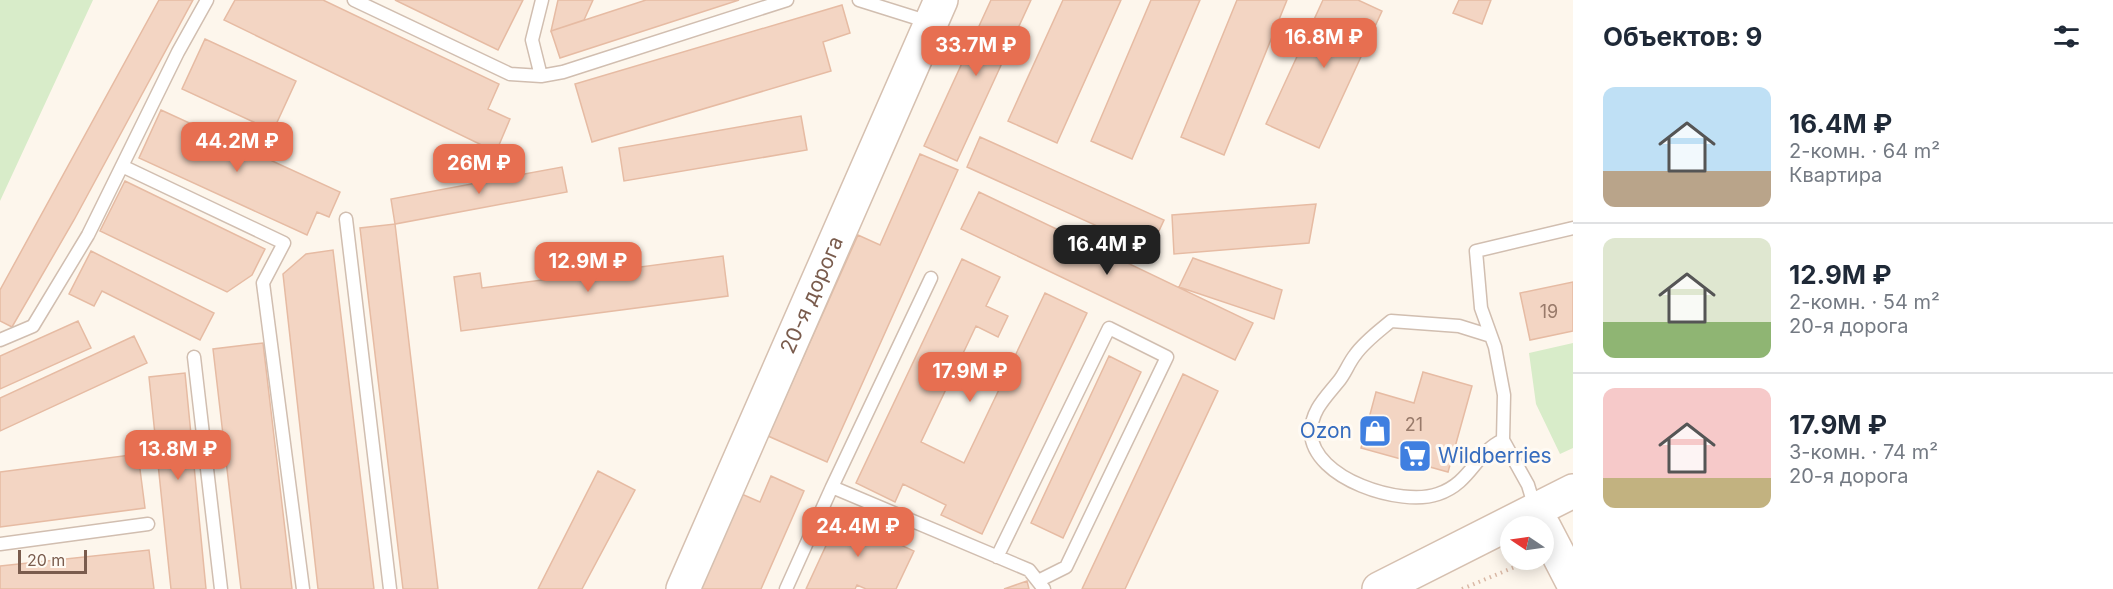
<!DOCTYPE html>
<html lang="ru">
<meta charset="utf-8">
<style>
body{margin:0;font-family:Inter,sans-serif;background:#f6f6f7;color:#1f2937;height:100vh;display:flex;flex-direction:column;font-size:22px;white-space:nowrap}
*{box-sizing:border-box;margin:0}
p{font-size:20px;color:#747a83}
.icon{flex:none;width:33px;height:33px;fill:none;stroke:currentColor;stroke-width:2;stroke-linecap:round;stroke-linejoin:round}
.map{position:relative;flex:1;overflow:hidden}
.drawer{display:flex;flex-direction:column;background:#fff;width:540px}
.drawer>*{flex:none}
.needle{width:39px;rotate:283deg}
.fabs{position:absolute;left:1500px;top:516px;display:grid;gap:12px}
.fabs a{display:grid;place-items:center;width:54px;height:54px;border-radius:50%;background:#fff;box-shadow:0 3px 15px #0003;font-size:30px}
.scale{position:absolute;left:18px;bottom:15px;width:69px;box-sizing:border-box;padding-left:6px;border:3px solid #7a5c4d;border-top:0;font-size:16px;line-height:21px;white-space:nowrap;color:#7a5c4d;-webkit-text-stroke:4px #fffaf3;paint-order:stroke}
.price{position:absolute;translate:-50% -51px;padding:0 14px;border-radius:12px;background:#e76f51;color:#fff;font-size:20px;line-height:39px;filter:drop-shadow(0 2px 3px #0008)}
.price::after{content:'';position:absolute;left:50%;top:36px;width:18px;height:14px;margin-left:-9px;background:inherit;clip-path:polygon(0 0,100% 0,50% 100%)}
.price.current{background:#222;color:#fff}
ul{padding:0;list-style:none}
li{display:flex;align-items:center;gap:18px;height:150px;padding:0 30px}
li+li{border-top:2px solid #e0e1e3}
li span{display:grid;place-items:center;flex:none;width:168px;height:120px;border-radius:12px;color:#555}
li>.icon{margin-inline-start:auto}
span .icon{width:72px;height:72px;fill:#fffc;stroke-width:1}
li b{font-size:26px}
h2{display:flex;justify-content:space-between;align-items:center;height:72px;padding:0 30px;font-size:26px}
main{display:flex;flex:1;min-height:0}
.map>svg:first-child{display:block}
.green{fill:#d8ecc9}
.building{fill:#f3d5c3;stroke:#e6bba3;stroke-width:1.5}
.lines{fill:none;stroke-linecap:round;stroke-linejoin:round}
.lane-casing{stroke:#d1beb0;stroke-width:15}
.secondary-casing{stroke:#d6c0b0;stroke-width:36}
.path{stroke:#d9b8a5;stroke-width:4;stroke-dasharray:1.5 4.5;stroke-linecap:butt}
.lane{stroke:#fff;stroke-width:12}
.secondary{stroke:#fff;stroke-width:33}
.labels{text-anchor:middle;stroke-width:6;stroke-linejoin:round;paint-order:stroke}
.number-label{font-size:18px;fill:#987a6a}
.street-label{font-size:21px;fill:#7a5c4d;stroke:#fffaf3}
.shop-label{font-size:21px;fill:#366cbe;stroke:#fffaf3;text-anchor:end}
</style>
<main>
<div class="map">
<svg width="1573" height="589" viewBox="0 0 1573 589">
<rect width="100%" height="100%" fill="#fdf6ec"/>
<path class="green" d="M0,0H93L0,201Z
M1573,343V448L1560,454L1536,404L1529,353Z"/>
<path class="building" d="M159,0H193L74,220L12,327L0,321V290Z
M235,0H323L499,84L488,109L510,119L496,152L224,20Z
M395,0H523L498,50Z
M558,0H593L584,20L551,31Z
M646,0H739L560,58L551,31Z
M991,0H1031L957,161L924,146Z
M1063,0H1121L1057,143L1008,121Z
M1151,0H1200L1132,159L1091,141Z
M1237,0H1287L1224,155L1181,137Z
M1323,0H1358L1382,11L1319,148L1266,124Z
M1459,0H1491L1482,24L1453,13Z
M842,5L850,33L823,42L831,71L592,142L575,84Z
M205,39L296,81L273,131L182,89Z
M161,110L340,192L329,217L317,212L307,235L139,158Z
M801,116L807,150L624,181L619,148Z
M980,137L1164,220L1150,250L967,167Z
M920,154L958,170L827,462L768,436L858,235L880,245Z
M562,167L567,192L395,224L391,199Z
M125,181L265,249L252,275L227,292L100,231Z
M979,192L1253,323L1235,360L961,229Z
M1316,204L1309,243L1174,254L1172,215Z
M395,224L438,589H403L360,228Z
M333,250L374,589H318L283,274L306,254Z
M91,251L214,313L200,340L102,291L94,306L69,294Z
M723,256L728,296L461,331L454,277L480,273L482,288Z
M1193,258L1282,290L1274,319L1179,287Z
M962,259L1000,277L986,306L1008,316L998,337L976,326L921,442L964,463L1045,293L1087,313L982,534L941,515L946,505L903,484L895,502L856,483Z
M1573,282V331L1530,340L1520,293Z
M78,321L91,348L0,389V356Z
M134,336L147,363L0,431V398Z
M263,343L292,589H241L213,349Z
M1109,356L1141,372L1063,538L1031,523Z
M1423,372L1472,386L1448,472L1361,448L1376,392L1414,403Z
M185,373L206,589H171L149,377Z
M1183,374L1218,391L1125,589H1082Z
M138,454L145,508L0,527V472Z
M598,471L635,490L582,589H538Z
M771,476L804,491L761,589H694L737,492L760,502Z
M827,511L914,551L896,589H866L857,585L855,589H806L829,539L817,533Z
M149,550L154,589H0V566Z
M1027,581L1029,589H1004Z"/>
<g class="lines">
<g class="lane-casing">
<path id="lane" d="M354,0L510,74L541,76L532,40L542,0
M859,0L929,22
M541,76L563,72L787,0
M122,166L284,243L263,283L303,589
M346,219L390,589
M931,278L832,487L1029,570L1044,589
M1491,336L1459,326L1391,321C1379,331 1364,342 1355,355C1348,364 1345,374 1338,382C1325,398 1311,411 1311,433C1313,479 1401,507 1438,494C1471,483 1475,453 1503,440
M0,340L33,326L88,235L178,52L207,0
M194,357L221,589
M1535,508L1528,485L1503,440L1504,395L1495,347L1481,308L1476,251L1573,228
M0,544L148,524
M997,557L1109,328L1167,357L1066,567L1038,581
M786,589L832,487"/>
</g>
<g class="secondary-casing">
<g id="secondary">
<path d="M1544,527L1573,583"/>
<path id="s1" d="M683,589L941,0"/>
<path d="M1379,589L1573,491"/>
</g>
</g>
<path class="path" d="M1462,589L1529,561"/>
<use href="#lane" class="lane"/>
<use href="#secondary" class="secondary"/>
</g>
<defs>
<g id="shop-square" transform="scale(1.725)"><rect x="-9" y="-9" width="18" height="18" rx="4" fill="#3f7fe0" stroke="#fffaf3"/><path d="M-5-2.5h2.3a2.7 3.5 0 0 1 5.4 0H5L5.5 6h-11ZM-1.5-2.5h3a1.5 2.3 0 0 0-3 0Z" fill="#fff"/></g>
<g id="supermarket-square" transform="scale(1.725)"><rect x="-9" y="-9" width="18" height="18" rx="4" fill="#3f7fe0" stroke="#fffaf3"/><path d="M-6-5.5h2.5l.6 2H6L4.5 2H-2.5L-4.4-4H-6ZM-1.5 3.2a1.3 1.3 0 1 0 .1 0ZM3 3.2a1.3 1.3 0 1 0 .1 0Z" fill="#fff"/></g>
</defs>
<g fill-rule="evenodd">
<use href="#shop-square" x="1375" y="431"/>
<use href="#supermarket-square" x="1415" y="456"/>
</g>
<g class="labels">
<g class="number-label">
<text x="1549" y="318">19</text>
<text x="1414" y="431">21</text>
</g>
<g class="street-label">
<text dy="7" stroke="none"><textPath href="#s1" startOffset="321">20-я дорога</textPath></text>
</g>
<g class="shop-label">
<text x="1352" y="438">Ozon</text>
<text x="1438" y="463" text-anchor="start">Wildberries</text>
</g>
</g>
</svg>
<div class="fabs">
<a><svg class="needle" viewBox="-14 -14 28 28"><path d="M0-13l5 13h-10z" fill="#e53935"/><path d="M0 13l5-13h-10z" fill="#747a83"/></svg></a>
</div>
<div class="scale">20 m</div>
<b class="price" style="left:1324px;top:69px">16.8M ₽</b>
<b class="price" style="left:976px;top:77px">33.7M ₽</b>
<b class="price" style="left:237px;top:173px">44.2M ₽</b>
<b class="price" style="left:479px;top:195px">26M ₽</b>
<b class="price current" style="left:1107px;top:276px">16.4M ₽</b>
<b class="price" style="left:588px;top:293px">12.9M ₽</b>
<b class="price" style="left:970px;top:403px">17.9M ₽</b>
<b class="price" style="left:178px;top:481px">13.8M ₽</b>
<b class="price" style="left:858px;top:558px">24.4M ₽</b>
</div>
<section class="drawer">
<h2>Объектов: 9<svg class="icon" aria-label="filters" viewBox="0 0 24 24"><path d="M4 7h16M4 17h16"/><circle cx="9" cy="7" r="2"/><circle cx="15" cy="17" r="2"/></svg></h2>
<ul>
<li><span style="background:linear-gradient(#bfe0f5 70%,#b9a48a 0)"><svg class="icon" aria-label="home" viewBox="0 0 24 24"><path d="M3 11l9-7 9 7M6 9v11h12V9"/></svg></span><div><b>16.4M ₽</b><p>2-комн. · 64 m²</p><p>Квартира</p></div></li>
<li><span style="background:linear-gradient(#dfe7d0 70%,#8fb573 0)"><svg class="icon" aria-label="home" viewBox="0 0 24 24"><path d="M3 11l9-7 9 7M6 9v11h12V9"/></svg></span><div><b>12.9M ₽</b><p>2-комн. · 54 m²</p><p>20-я дорога</p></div></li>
<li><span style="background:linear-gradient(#f6c9c9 75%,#c2b280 0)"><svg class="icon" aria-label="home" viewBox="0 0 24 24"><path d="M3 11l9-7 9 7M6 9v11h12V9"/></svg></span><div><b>17.9M ₽</b><p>3-комн. · 74 m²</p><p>20-я дорога</p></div></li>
</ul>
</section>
</main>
